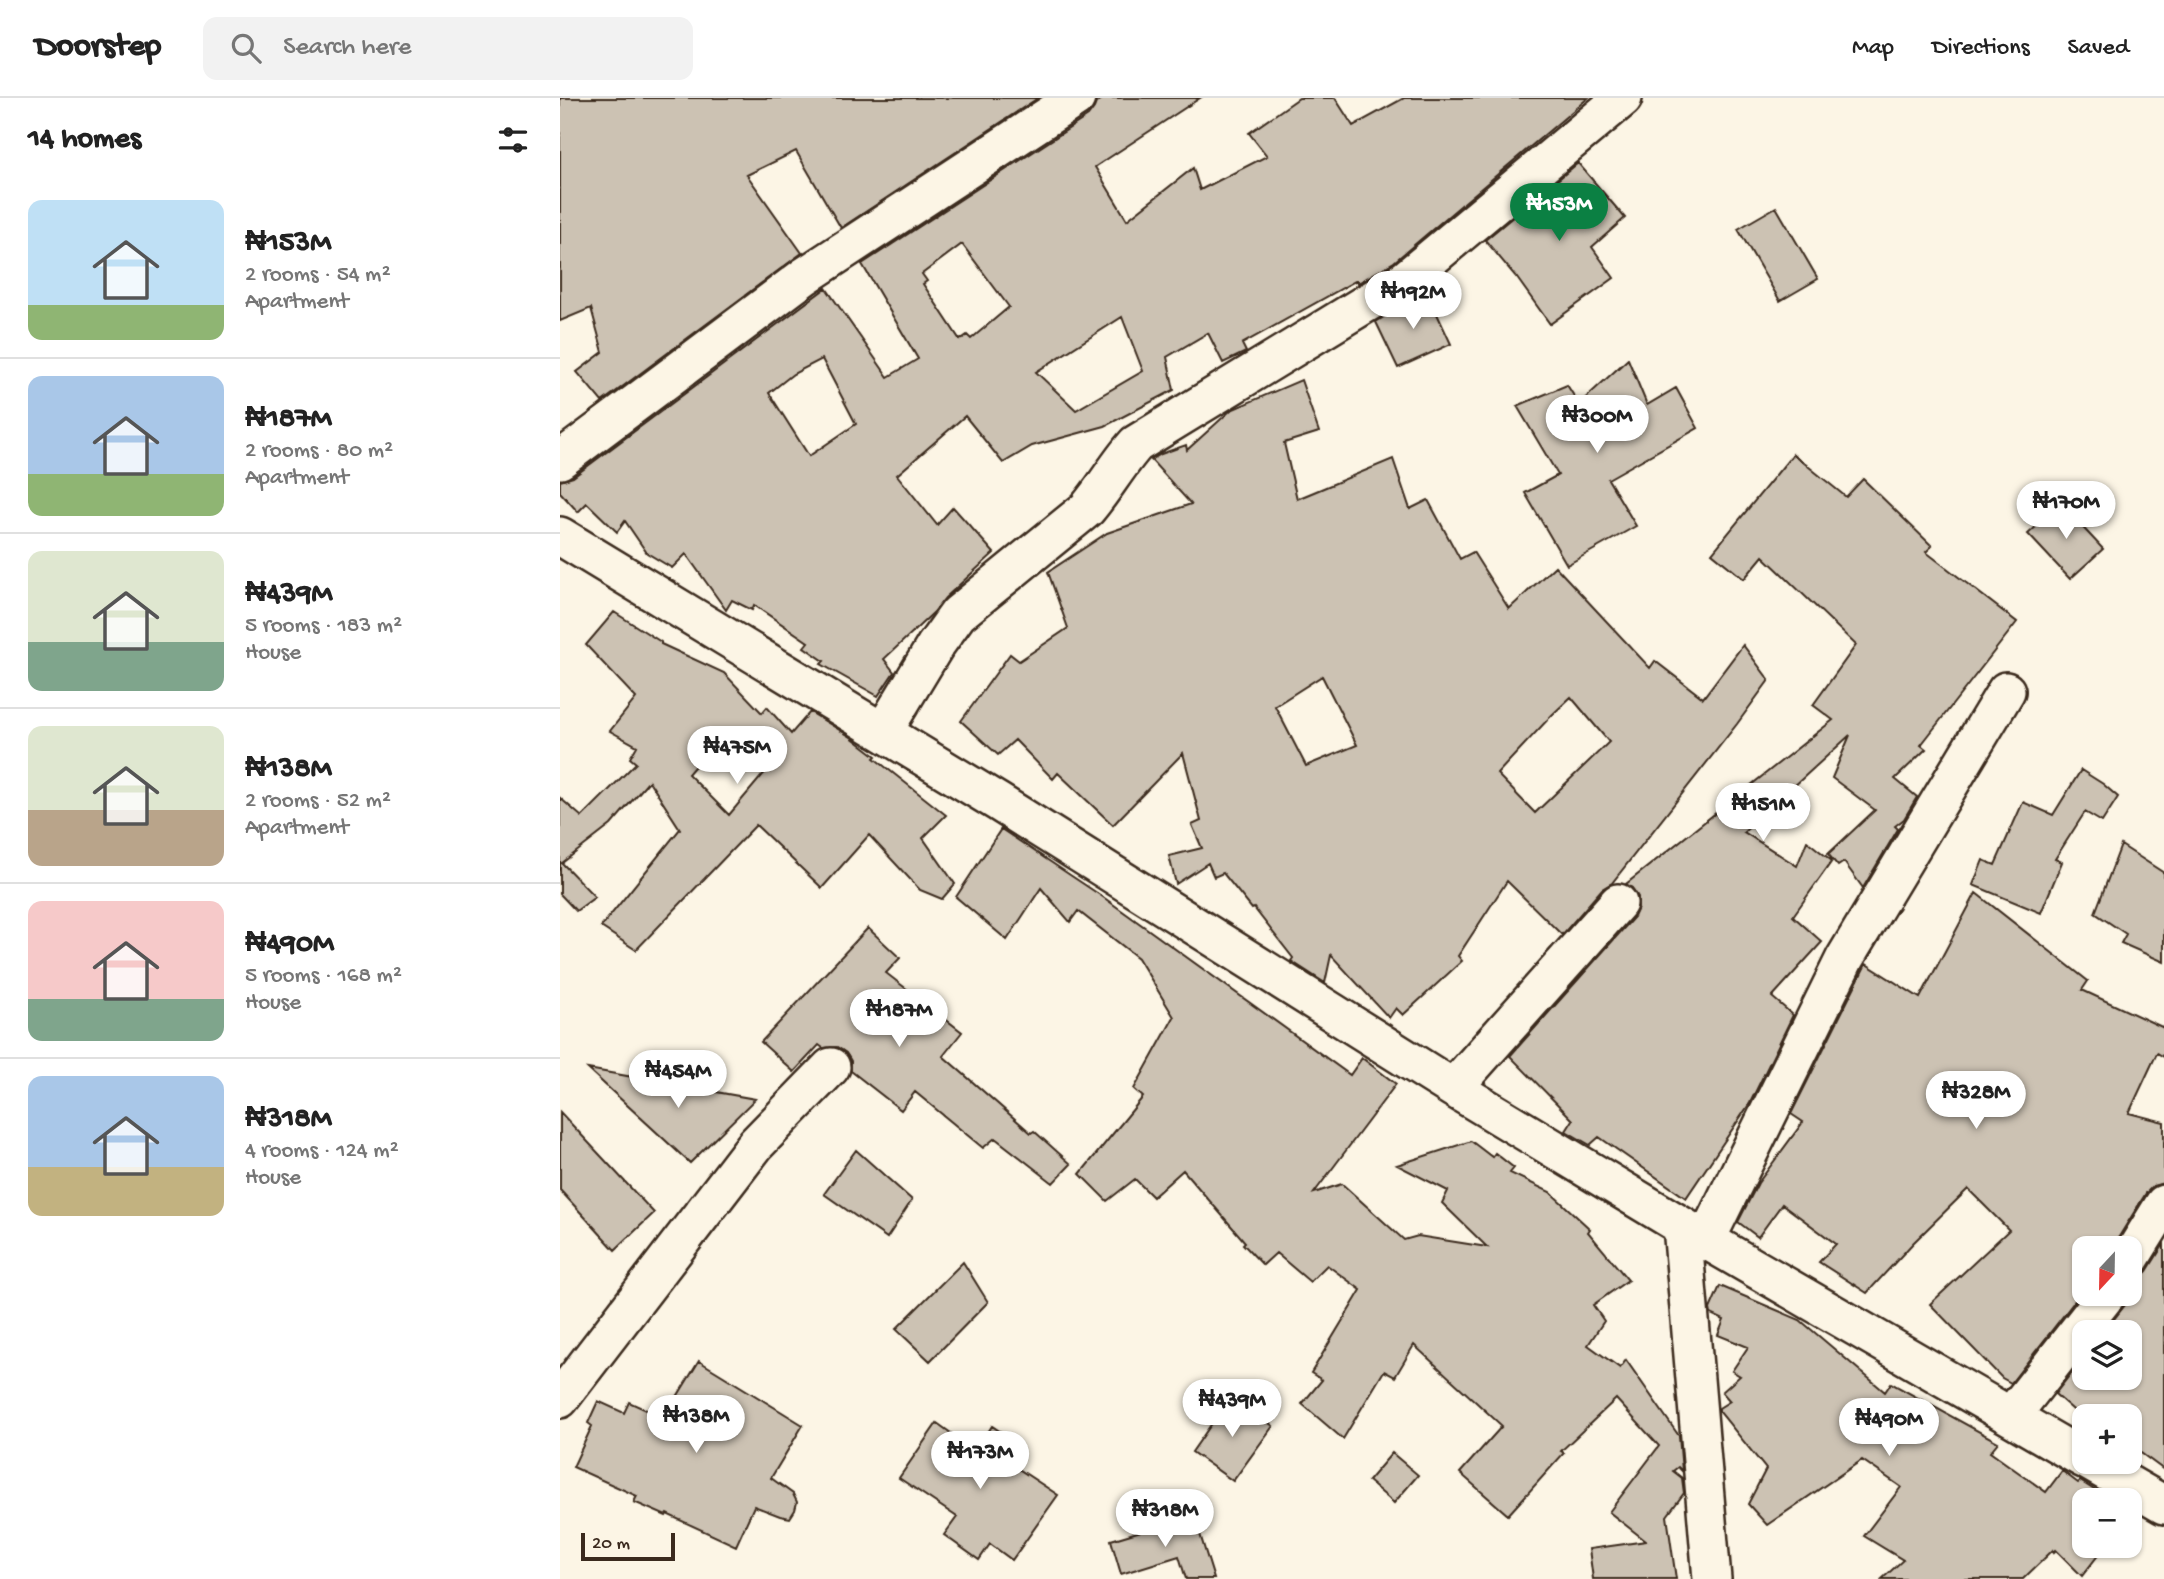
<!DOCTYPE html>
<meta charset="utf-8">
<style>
body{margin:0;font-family:"Gochi Hand",sans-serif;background:#f2f2f2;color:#222;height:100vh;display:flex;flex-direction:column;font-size:26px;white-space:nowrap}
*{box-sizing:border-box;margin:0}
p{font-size:23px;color:#767676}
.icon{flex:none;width:38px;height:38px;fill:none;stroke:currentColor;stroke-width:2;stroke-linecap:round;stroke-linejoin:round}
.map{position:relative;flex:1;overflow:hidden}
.sheet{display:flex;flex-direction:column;background:#fff;width:560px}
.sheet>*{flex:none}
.needle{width:46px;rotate:202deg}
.controls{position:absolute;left:1512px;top:1138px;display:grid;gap:14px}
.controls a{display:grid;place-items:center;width:70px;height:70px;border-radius:14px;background:#fff;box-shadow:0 2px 5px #0004;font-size:35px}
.scale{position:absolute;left:21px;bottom:18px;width:94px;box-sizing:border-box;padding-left:7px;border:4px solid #3b2a1e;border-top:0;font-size:19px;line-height:24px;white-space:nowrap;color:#3b2a1e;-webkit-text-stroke:5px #fcf5e5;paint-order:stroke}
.price{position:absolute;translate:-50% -60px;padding:0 16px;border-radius:24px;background:#fff;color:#222;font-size:23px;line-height:46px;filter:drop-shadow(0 2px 4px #0008)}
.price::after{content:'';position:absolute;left:50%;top:42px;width:21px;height:16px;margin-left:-10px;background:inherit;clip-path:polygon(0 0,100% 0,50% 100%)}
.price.selected{background:#0b8043;color:#fff}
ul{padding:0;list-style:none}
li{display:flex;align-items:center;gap:21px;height:175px;padding:0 28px}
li+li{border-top:2px solid #e0e0e0}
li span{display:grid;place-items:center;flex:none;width:196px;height:140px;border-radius:14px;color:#555}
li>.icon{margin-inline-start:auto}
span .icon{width:84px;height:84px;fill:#fffc;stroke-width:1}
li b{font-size:30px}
h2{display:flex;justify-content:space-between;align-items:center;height:84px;padding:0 28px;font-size:30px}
header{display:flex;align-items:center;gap:42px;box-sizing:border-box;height:98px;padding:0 35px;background:#fff;border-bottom:2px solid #e0e0e0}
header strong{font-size:33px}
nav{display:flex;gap:38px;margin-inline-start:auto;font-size:24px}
.search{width:490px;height:63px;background:#f2f2f2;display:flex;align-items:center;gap:18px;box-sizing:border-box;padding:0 24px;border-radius:14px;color:#767676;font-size:26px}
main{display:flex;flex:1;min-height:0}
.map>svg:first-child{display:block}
.building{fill:#ccc2b3;stroke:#3b2a1e;stroke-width:2;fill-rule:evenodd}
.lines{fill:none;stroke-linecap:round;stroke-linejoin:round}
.minor-casing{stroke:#3b2a1e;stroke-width:42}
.minor{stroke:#fcf5e5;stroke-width:37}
</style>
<header>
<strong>Doorstep</strong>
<div class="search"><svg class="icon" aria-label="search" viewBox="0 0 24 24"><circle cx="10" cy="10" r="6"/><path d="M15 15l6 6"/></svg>Search here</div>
<nav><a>Map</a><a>Directions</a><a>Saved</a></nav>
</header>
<main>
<section class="sheet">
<h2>14 homes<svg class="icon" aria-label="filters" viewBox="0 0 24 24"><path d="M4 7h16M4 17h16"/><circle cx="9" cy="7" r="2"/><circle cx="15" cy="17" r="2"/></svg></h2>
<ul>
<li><span style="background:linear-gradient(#bfe0f5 75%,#8fb573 0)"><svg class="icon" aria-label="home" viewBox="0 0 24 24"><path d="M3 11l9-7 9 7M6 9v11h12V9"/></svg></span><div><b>₦153M</b><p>2 rooms · 54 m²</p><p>Apartment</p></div></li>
<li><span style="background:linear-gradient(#a9c7e8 70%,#8fb573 0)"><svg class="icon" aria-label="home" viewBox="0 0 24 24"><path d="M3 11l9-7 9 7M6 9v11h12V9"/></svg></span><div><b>₦187M</b><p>2 rooms · 80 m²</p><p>Apartment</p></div></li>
<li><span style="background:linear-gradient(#dfe7d0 65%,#7fa58c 0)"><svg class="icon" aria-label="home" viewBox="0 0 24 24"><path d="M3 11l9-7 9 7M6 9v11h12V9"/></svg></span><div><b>₦439M</b><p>5 rooms · 183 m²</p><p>House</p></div></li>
<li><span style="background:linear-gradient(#dfe7d0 60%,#b9a48a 0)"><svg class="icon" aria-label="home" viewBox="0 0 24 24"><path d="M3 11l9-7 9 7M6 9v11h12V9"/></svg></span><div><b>₦138M</b><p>2 rooms · 52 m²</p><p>Apartment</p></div></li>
<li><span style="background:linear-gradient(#f6c9c9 70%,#7fa58c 0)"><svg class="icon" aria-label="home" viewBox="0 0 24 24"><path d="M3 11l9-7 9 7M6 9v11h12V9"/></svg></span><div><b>₦490M</b><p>5 rooms · 168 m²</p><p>House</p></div></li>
<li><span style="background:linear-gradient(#a9c7e8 65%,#c2b280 0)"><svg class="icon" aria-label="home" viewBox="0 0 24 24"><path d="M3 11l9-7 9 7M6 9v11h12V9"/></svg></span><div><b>₦318M</b><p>4 rooms · 124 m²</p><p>House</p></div></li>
</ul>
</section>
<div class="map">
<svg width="1604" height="1481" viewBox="0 0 1604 1481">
<rect width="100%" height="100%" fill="#fcf5e5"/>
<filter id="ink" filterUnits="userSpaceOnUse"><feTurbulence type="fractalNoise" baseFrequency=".0143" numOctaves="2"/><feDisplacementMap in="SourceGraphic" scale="14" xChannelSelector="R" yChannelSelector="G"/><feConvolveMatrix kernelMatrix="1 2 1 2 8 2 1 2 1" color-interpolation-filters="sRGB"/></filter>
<g filter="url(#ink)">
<path class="building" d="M0,0H478L281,130L236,53L187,77L242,155L42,304L17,274L43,254L31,210L0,223Z
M544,0H640L535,69L567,122L633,70L640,92L707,58L689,35L739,0H775L793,28L844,0H1028L834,164L798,185L797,182L682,246L686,254L663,265L648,235L607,259L614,292L545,328L472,348L443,365L405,318L337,377L377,427L393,409L434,455L385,500L374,514L324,561L334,574L318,598L261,566L264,563L244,549L248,544L194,507L192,512L172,502L166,512L126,456L112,470L87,455L65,423L57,434L27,405L18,414L0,394V383L13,379L266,190L328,279L358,261L302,166L528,18L534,10L536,5ZM402,146L449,209L411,241L407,237L400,242L363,186L367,183L362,176ZM562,219L583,273L516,312L476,274ZM262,261L296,326L249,358L209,295L233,276Z
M1018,65L1065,120L1032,149L1054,180L990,226L957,180L925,142Z
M1216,109L1258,181L1220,203L1178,131Z
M866,192L891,246L838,270L816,224Z
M1068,261L1087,307L1116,290L1138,330L1048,381L1076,428L1007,467L965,395L998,377L957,308L1007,287L1019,306Z
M741,282L759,334L724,345L737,401L833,361L850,411L868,402L900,461L913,454L949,511L995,468L1090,570L1095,563L1143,600L1183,547L1209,582L1177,626L1052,785L1042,791L1002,837L947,783L898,858L902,863L843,917L836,910L829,920L771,857L765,885L731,863L733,860L694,810L692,811L663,775L654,779L648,765L616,786L609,758L642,750L632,727L641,723L623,655L553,727L498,675L493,681L455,642L438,657L401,623L450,556L459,563L508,530L488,474L547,435L631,406L591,362L601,356L626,347L627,352L671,312ZM762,578L797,647L746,668L715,608ZM1011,599L1049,644L975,715L937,676L992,617Z
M1233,356L1286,399L1303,381L1372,448L1366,454L1457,524L1361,647L1366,651L1335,681L1357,699L1344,721L1335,728L1338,731L1303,790L1284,764L1278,768L1268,756L1315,712L1272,680L1290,637L1184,734L1237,768L1247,743L1272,763L1233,818L1262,844L1212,899L1233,917L1190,1005L1126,1100L1039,1039L1030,1047L1006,1033L1013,1022L950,958L1074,819L1078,810V799L1072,790L1066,786L1273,622L1253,607L1296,547L1203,458L1184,481L1152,455Z
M1501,406L1543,451L1510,481L1468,436Z
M54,514L101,544V546L164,575L202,615L207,609L231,636L250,614L291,639L316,658L314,660L386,717L363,740L395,786L382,801L360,792L309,737L262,790L196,727L76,852L41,829L120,731L89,683L51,727L2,765L35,799L16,813L0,796V700L22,719L76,665L70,660L77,648L50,633L76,600L26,547ZM159,640L212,666L169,717L128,676Z
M1521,672L1543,686L1558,699L1542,724L1525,714L1495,761L1502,764L1481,815L1413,787L1423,762L1435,767L1463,704L1493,717Z
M441,731L543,799L790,977L802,960L836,986L754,1095L782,1086L844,1142L858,1138L927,1149L882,1105L888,1093L837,1067L911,1043L932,1059L935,1055L954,1070L950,1075L990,1094L1030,1131L1028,1134L1068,1182L1033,1207L1044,1223L1028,1247L1060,1270L1066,1262L1119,1338L1122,1373L1118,1369L1113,1373L1122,1380L1124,1395L1107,1418L1116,1481H1033L1029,1451L1086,1443L1049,1414L1099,1348L1056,1301L1001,1353L1004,1355L948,1417L900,1375L942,1328L854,1247L835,1279L824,1273L783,1341L742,1306L762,1282L751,1275L801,1192L767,1167L750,1184L716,1155L703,1167L683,1146L685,1144L623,1072L593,1099L575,1081L547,1103L520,1076L583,999L574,991L614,919L578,860L518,813L510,824L481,790L447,842L396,799Z
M1561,747L1604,775V864L1561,845L1566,836L1535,815Z
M1416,795L1528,883L1522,892L1604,930V959L1597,955L1569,1015L1604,1024V1085L1593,1088L1586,1095L1552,1150H1524V1191L1451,1285L1442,1280L1370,1206L1449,1132L1408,1091L1353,1145L1307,1195L1259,1164L1276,1146L1222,1106L1198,1139L1178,1124L1198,1085L1243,1024L1231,1016L1306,866L1360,900Z
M308,830L340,860L326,875L402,934L383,958L471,1035L474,1033L511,1066L493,1085L435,1040L423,1050L355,994L341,1012L291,973V963L286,955L277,949L263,950L259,947L234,974L201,944Z
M28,971L195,1001L130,1065Z
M0,1014L94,1115L55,1152L0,1092Z
M296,1052L352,1102L327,1140L264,1096Z
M1604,1146V1372L1570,1347V1318H1520L1495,1296L1524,1259V1279H1570V1234H1544L1565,1207L1570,1195V1182L1579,1180L1587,1173Z
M403,1164L428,1204L370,1263L336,1231Z
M1160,1188L1240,1222L1325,1294L1331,1285L1438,1344L1430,1354L1486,1394L1502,1373L1518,1385L1520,1383L1550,1402H1524V1447H1546L1522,1478L1496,1452L1494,1454L1493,1452L1463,1481H1322L1343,1462L1304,1438L1341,1389L1302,1362L1207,1427L1188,1406L1206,1371L1159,1313V1310L1170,1303L1162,1294L1180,1278L1172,1273L1188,1249L1158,1237L1164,1222L1151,1216L1150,1211Z
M139,1263L243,1327L211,1380L233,1396L237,1404L235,1412L230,1420L220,1418L194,1408L176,1448L107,1416L106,1418L74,1404L77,1398L13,1369L32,1328L28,1325L38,1303L64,1315L69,1304L104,1320Z
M671,1298L713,1328L673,1383L632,1354Z
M377,1325L416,1353L432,1328L460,1347L448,1364L498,1397L452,1462L430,1446L419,1462L384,1437L397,1419L339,1380Z
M832,1355L858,1377L834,1405L808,1383Z
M634,1417L654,1481H626L619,1458L561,1476L551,1442Z"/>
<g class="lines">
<g class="minor-casing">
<path id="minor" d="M0,362L245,178L516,0
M0,438L438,704L893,990L1122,1128L1524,1361
M323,634L375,548L398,516L527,411C545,390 558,366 576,346L846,181L1063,0
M893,990L1058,805
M1122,1128L1152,1481
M1146,1142L1285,860L1446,593
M1570,1161L1604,1106
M0,1301L196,1046L271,969
M1451,1318L1548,1195
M1528,1363L1604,1407"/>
</g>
<use href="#minor" class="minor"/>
</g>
</g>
</svg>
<div class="controls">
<a><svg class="needle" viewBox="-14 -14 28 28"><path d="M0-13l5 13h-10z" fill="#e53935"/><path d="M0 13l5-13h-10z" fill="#767676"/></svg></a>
<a><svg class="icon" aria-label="layers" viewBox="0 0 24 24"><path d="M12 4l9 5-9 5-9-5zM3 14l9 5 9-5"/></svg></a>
<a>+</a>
<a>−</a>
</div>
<div class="scale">20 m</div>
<b class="price selected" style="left:999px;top:145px">₦153M</b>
<b class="price" style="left:853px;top:233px">₦192M</b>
<b class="price" style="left:1037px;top:357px">₦300M</b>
<b class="price" style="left:1506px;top:443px">₦170M</b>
<b class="price" style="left:177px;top:688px">₦475M</b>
<b class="price" style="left:1203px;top:745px">₦151M</b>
<b class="price" style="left:339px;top:951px">₦187M</b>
<b class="price" style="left:118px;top:1012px">₦454M</b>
<b class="price" style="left:1416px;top:1033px">₦328M</b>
<b class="price" style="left:672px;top:1341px">₦439M</b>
<b class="price" style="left:136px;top:1357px">₦138M</b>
<b class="price" style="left:1329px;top:1360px">₦490M</b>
<b class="price" style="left:420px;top:1393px">₦173M</b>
<b class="price" style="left:605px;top:1451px">₦318M</b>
</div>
</main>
